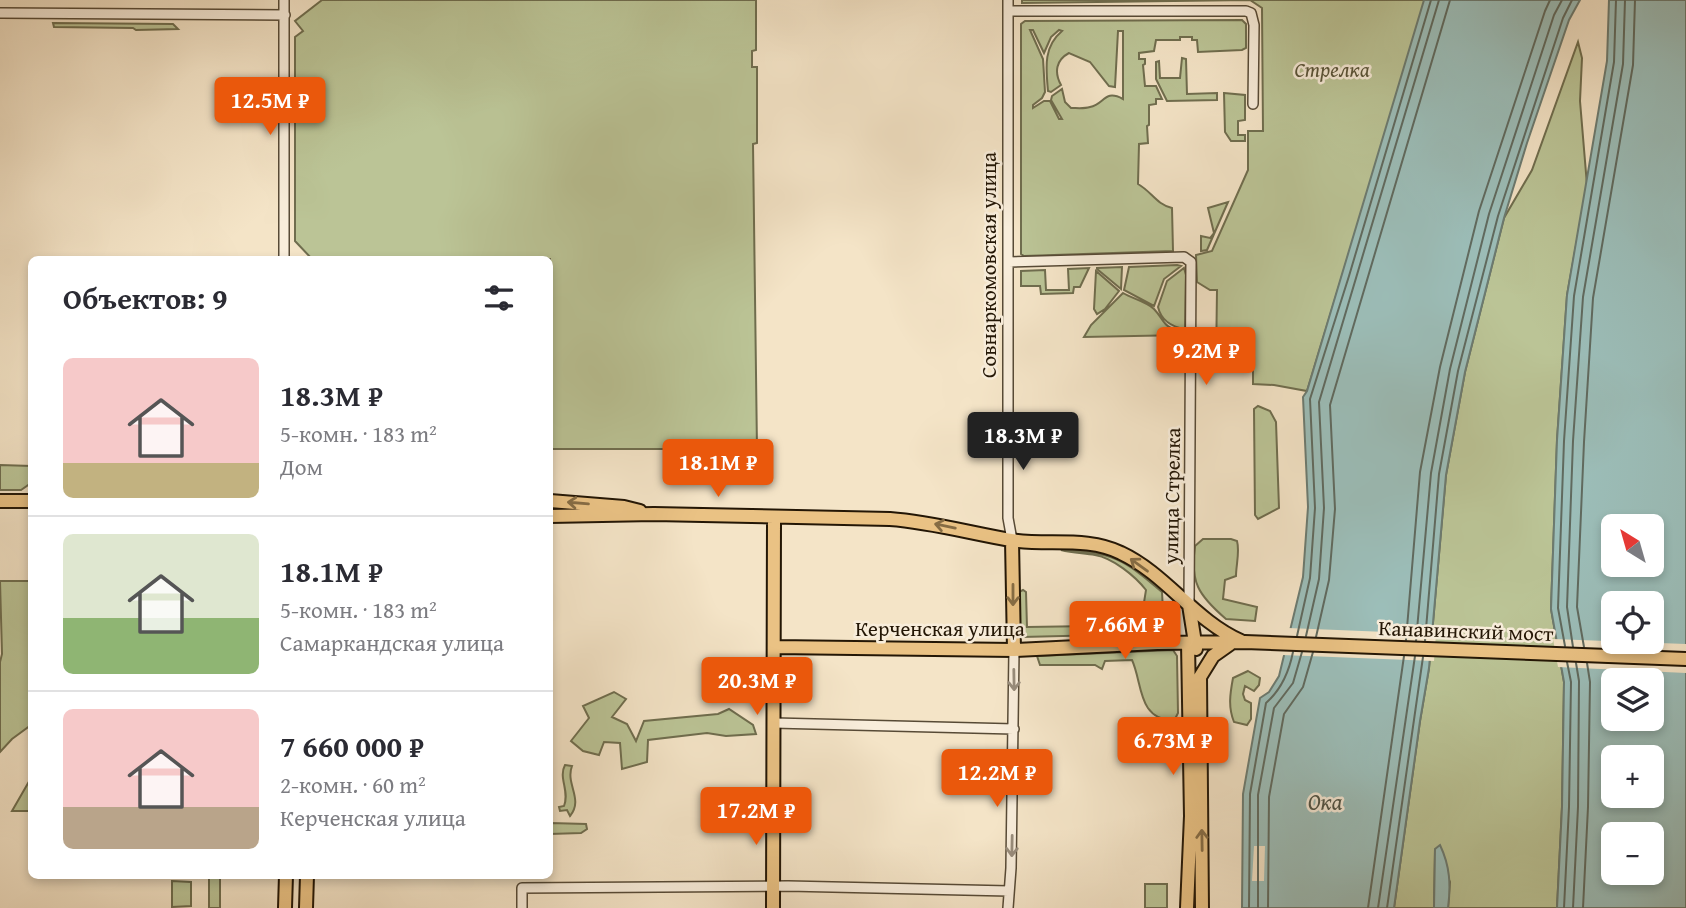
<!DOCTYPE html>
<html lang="ru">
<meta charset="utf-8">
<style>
body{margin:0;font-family:"Gentium Book Plus",serif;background:#f2f2f3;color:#2b2b33;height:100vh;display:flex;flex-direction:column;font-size:26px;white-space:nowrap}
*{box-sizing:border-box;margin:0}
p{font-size:23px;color:#7c7c81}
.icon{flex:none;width:38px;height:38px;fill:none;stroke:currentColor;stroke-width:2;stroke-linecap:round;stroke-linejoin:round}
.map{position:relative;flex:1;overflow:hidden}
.sheet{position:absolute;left:28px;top:256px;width:525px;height:623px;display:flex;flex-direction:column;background:#fff;border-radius:10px;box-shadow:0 4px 10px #0003}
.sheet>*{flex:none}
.needle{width:46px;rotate:323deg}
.buttons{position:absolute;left:1601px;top:514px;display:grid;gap:14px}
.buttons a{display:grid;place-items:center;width:63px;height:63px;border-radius:10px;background:#fff;box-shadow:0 4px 10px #0003;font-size:35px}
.price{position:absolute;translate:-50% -60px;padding:0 16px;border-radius:7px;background:#ea580c;color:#fff;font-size:23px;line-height:46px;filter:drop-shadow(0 2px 4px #0008)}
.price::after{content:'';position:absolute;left:50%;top:42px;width:21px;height:16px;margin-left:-10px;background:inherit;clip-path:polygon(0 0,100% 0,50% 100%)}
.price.on{background:#222;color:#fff}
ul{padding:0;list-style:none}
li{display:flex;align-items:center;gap:21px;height:175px;padding:0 35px}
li+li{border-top:2px solid #e1e1e2}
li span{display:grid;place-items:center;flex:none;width:196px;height:140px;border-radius:10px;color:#555}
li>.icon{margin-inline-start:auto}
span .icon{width:84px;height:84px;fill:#fffc;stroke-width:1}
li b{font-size:30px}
h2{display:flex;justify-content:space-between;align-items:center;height:84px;padding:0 35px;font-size:30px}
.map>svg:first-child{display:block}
.green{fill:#bbc496;stroke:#6f6d4e;stroke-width:2;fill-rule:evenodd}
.water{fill:#9cbeb9;stroke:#6c7b71;stroke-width:2;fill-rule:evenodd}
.pier{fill:#f4e4c7}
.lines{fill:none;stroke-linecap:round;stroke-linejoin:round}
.shore{stroke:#606a5f;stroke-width:2}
.minor-casing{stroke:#574a36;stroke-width:12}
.major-casing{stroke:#231605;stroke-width:16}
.minor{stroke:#f8eddb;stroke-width:9}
.major{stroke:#eac284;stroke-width:12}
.oneway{stroke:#866c44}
.oneway2{stroke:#988c7b}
.labels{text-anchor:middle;stroke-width:5;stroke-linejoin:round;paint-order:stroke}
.park-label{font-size:21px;font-style:italic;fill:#585338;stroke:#f8eddb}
.street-label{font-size:21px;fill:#231605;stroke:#f8eddb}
.water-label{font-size:23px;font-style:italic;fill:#4d5144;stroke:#f8eddb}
</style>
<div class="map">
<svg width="1686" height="908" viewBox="0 0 1686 908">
<rect width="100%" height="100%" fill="#f4e4c7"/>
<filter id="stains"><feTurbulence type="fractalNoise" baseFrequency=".00286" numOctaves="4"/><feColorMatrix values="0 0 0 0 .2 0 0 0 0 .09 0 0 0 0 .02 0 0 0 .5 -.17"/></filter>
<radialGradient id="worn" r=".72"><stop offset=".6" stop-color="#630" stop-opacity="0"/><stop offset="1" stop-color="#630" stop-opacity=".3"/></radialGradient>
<path class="green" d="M322,0H756V50L752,51V67H757V143L753,144L757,449H550V259H312L295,241V37L303,31L295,21Z
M1022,0H1426L1307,391L1274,385L1253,384V363L1216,362L1217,290H1210L1197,282L1196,255L1212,251L1248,170V131H1263L1262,8L1250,0L1022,3Z
M1242,20L1246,24V48L1242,50L1198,52L1197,40H1192V37H1180V40H1156L1154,51L1139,53V59H1145V64L1143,65L1145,86H1156L1162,99H1156V104L1149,105V125L1147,126L1148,143L1139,144L1138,184C1152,192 1156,204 1172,208L1173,251L1024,256L1021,254V24L1025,21ZM1030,30H1033L1044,53L1051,37L1059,30L1062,31C1043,47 1046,68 1048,91L1051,92L1061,85C1054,72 1056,60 1069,53L1090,62L1109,86L1115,87L1118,31H1123V99C1104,89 1105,104 1090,107C1084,109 1077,108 1071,108L1065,102L1062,89L1052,96L1051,100L1062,119H1059L1050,101H1044L1033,108V105L1042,98L1045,92L1043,59Z
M53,23L173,24L178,29L136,30L133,28L54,27Z
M1578,42L1582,58L1580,101L1587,185L1567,295L1557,440L1551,609L1564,682L1562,807L1557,908H1448L1450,882L1435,849L1434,908H1394L1420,721L1429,668L1446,475L1465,372L1504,218L1532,170Z
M1182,58L1186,59L1187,94L1217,93V100L1167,101L1156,79V62L1159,61L1160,78H1180Z
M1224,93L1245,95V120L1238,121V135H1245V141H1231L1225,132Z
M1228,202L1207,250L1201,251V236L1210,238L1214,233L1208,208Z
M1177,265L1181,266L1164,279L1154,306L1124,290L1129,267Z
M1122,267L1121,289L1097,269V268Z
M1089,268L1080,287H1074L1073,293L1041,294L1040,286H1021V271L1045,270L1046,290H1069L1068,269Z
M1184,268L1186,275L1185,329C1172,327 1161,320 1158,307L1167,281Z
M1096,271L1119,291L1105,309L1097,314L1094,309Z
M1123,293C1131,298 1147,302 1154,309C1167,323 1161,327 1185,332V335L1084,337L1091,325Z
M1258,406L1270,411L1276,422L1279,508L1258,519L1255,515L1254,409Z
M0,465L31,466V483L21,490H0Z
M1203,539H1231L1237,541C1240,552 1236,565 1236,576L1225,580L1223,599L1257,607L1255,621L1226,619C1198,595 1190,582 1195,546Z
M1061,550C1111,551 1125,560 1162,592L1163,611L1154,630L1104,635L1022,637L1020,635L1017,593L1023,590L1026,592L1027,627L1092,626L1142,615L1146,590C1135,576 1113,558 1095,555C1083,553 1073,553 1061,550Z
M0,581H31V725L12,739L0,752V662L2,654Z
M1173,650L1177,656L1178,713L1174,721C1137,719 1143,684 1132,660L1105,661L1102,669L1095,665H1040L1037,656Z
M1248,671L1260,678L1259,685L1254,691L1245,686L1243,694L1245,700L1251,703V719L1247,725L1234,722C1228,707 1230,694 1233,678Z
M614,692L626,699L612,717L627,724L636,741L644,721L718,714L729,709L753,725L756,734L726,736L707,733L648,740L647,762L622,769L620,743L604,742L599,755L583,751L571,741L589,718L583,706Z
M565,765L572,766C565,784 584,799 570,816L567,810L560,811L559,807L564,806C570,791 558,778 565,765Z
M31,778V811H12Z
M550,823L586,824L587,829L581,833L550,834Z
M209,875H220V908H209Z
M172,881L191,882V906L172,907Z
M1145,884H1167V908H1145Z"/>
<path class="water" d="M1424,0H1580L1569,20L1527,143L1504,218L1465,372L1446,475L1429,668L1420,721L1394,908H1242L1243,794L1260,698L1269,692L1279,676L1303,577L1308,507L1303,397L1307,391Z
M1609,0H1686V908H1557L1562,807L1564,682L1551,609L1557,440L1567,295L1607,61ZM1614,527H1652V565H1614ZM1614,604H1652V642H1614ZM1614,681H1652V719H1614ZM1614,758H1652V796H1614ZM1614,835H1652V873H1614Z
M1440,845C1450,866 1451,885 1448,908H1434L1435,849Z"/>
<path class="pier" d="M1288,628L1436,634L1434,661L1282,655Z
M1553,639L1686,644V673L1558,667Z
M1254,846H1265L1264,881H1252Z"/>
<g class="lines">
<path class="shore" d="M1297,636L1310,578L1315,508L1310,399L1349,276L1431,0
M1306,636L1319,579L1324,508L1319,402L1439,0
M1316,637L1329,580L1335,509L1330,405L1450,0
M1406,640L1420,472L1440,367L1479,211L1545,11L1550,0
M1416,641L1431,473L1450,369L1489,214L1554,15L1562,0
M1425,641L1439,474L1458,371L1498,216L1563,18L1572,0
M1565,646L1558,608L1564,441L1574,296L1614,62L1616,0
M1573,647L1567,607L1573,441L1583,297L1623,64L1625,0
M1584,647L1577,607L1584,442L1593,298L1633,65L1635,0
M1249,908L1250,794L1266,703C1282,689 1289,672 1293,652
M1258,908V795L1274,708L1293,683L1302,652
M1268,908L1269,797L1284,714L1303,687L1313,652
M1368,908L1404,656
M1378,908L1415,656
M1387,908L1423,657
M1564,908L1569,807L1571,682L1567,662
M1573,908L1578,807L1579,681L1576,663
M1583,908L1588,807L1590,682L1587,663"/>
<g class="minor-casing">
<path id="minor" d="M1008,0V518L1012,540
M1008,11H1246L1251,13L1254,25L1253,104
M0,13L285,15
M284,259V0
M1008,262L1184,257L1191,262L1189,605
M774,723L1014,729
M522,908V888L788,886L1009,891
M1008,908L1011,868L1014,650"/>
</g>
<g class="major-casing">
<path id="major" d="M0,501H32
M550,501L624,507L640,511
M550,516L654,514L890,519C931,522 970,533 1011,540C1047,546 1087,536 1121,553C1166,574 1195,621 1241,641
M1012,540L1014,650
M1189,605L1196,649
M775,647L1014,650L1157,643L1245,642L1686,659
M285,908L286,875
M306,908L307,875
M773,908L774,518
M1187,908L1191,816L1188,643
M1202,908L1200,677L1213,656L1230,644"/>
</g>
<use href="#minor" class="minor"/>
<use href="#major" class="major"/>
</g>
<defs><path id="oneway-shaft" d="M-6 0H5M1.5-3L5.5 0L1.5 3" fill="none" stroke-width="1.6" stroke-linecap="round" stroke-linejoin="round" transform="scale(1.75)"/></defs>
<g class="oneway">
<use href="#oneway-shaft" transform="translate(578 503) rotate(-175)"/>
<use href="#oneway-shaft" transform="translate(945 526) rotate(-168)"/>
<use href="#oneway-shaft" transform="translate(1139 565) rotate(-144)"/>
<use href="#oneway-shaft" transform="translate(1013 595) rotate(90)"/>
<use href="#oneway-shaft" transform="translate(1202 840) rotate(-91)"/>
</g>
<g class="oneway2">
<use href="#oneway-shaft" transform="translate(1014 680) rotate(89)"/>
<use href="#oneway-shaft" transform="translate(1012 846) rotate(91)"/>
</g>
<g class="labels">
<g class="park-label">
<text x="1332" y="77">Стрелка</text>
</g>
<g class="street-label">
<text transform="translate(989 265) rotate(-90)" y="7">Совнаркомовская улица</text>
<text transform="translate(1172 496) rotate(-89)" y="7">улица Стрелка</text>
<text x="940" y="636">Керченская улица</text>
<text transform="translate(1466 631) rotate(2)" y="7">Канавинский мост</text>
</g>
<g class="water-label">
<text x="1325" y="810">Ока</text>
</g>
</g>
<rect width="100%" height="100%" filter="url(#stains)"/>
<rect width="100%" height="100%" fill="url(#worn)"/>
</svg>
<div class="buttons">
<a><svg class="needle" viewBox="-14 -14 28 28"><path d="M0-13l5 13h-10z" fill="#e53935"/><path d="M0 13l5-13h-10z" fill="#7c7c81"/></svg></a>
<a><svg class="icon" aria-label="locate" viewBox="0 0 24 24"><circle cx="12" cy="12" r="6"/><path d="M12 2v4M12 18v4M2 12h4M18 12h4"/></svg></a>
<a><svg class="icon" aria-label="layers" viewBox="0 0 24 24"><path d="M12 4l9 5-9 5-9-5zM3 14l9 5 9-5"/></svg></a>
<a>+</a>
<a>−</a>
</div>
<b class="price" style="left:270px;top:137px">12.5M ₽</b>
<b class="price" style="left:1206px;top:387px">9.2M ₽</b>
<b class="price on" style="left:1023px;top:472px">18.3M ₽</b>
<b class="price" style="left:718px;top:499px">18.1M ₽</b>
<b class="price" style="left:1125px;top:661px">7.66M ₽</b>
<b class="price" style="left:757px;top:717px">20.3M ₽</b>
<b class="price" style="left:1173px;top:777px">6.73M ₽</b>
<b class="price" style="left:997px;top:809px">12.2M ₽</b>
<b class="price" style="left:756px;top:847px">17.2M ₽</b>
<section class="sheet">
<h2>Объектов: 9<svg class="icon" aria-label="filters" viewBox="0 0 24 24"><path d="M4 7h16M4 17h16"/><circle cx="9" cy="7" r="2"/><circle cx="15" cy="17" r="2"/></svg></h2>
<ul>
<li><span style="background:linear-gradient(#f6c9c9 75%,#c2b280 0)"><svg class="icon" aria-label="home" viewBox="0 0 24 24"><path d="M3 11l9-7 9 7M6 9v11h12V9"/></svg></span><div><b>18.3M ₽</b><p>5-комн. · 183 m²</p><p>Дом</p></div></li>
<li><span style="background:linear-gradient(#dfe7d0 60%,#8fb573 0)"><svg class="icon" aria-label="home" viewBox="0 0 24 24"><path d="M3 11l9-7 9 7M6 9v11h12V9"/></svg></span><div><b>18.1M ₽</b><p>5-комн. · 183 m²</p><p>Самаркандская улица</p></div></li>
<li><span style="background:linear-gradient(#f6c9c9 70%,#b9a48a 0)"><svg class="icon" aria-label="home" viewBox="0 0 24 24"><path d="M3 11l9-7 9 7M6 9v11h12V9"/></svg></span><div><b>7 660 000 ₽</b><p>2-комн. · 60 m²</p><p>Керченская улица</p></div></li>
</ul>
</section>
</div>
